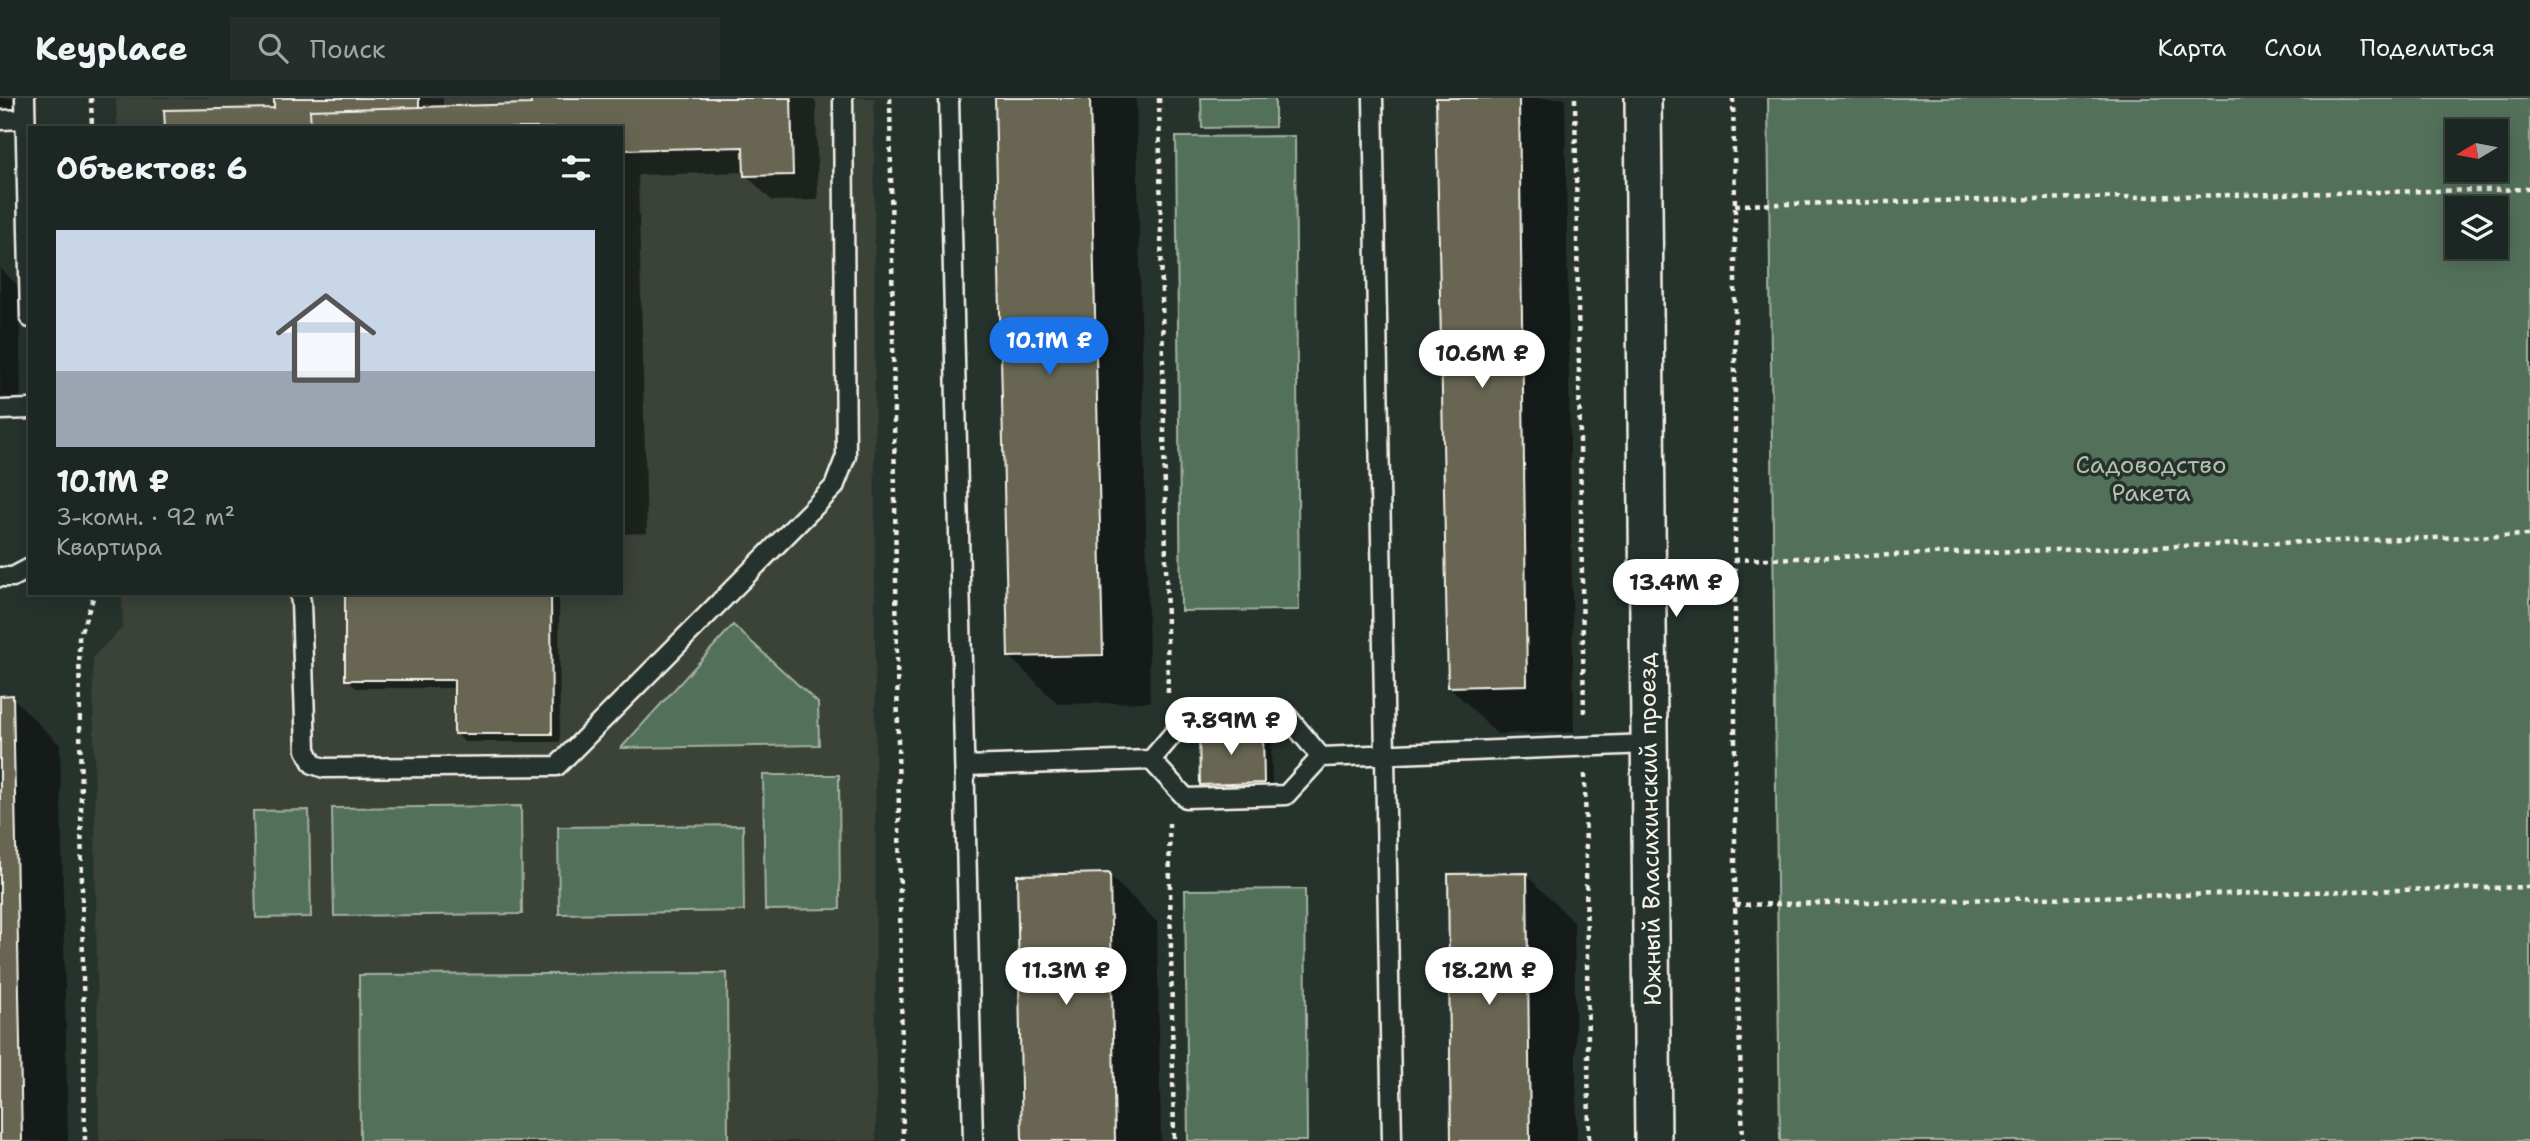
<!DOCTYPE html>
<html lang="ru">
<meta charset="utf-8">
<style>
body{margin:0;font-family:"Shantell Sans",sans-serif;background:#252e2a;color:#f1f3f6;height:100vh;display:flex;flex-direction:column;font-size:26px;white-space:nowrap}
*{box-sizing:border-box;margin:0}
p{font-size:23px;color:#a0a5a5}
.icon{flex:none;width:38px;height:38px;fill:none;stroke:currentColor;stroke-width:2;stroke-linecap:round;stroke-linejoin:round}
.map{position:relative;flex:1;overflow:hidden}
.panel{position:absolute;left:28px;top:28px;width:595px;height:469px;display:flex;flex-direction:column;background:#1c2622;border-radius:0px;box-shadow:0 4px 18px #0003,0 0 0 2px #3a4340}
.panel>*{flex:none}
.needle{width:46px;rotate:260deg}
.tools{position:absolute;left:2445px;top:21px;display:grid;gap:14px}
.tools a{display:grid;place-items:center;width:63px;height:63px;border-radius:0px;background:#1c2622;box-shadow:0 4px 18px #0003,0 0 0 2px #3a4340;font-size:35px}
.price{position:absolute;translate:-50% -60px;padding:0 16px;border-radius:24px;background:#fff;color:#222;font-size:23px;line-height:46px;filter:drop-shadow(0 2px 4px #0008)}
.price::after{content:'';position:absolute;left:50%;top:42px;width:21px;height:16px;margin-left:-10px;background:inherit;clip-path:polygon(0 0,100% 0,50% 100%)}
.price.current{background:#1a73e8;color:#fff}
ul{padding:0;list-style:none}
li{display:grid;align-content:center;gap:14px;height:371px;padding:0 28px}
li span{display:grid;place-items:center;height:217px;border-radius:0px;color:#555}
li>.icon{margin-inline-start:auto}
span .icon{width:126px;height:126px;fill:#fffc;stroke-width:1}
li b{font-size:30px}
h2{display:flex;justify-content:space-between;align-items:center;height:84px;padding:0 28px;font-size:30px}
header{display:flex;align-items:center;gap:42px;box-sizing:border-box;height:98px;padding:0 35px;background:#1c2622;border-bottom:2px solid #3a4340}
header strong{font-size:33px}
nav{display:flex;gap:38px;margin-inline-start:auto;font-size:24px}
.search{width:490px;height:63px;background:#252e2a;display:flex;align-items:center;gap:18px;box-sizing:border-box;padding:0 24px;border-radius:0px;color:#a0a5a5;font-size:26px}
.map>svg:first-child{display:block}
.built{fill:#3a4238}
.green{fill:#53715a;stroke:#a4b1a1;stroke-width:2;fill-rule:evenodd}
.shadow{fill:#0007}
.building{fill:#686652;stroke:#f4f1e8;stroke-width:2}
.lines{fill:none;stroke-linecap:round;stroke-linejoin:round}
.service-casing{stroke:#f4f1e8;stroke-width:23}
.minor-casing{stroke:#f4f1e8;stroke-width:40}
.path{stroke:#f4f1e8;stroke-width:4.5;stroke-dasharray:5 5;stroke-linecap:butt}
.service{stroke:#26332d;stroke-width:18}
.minor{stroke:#26332d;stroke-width:35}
.labels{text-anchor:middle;stroke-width:7;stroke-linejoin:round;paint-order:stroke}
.park-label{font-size:24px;fill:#b4beaf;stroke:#26332d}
.street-label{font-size:24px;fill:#f4f1e8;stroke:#26332d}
</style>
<header>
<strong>Keyplace</strong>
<div class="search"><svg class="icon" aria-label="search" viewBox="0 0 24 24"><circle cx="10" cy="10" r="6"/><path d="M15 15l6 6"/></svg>Поиск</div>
<nav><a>Карта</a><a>Слои</a><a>Поделиться</a></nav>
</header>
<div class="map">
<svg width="2530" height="1043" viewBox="0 0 2530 1043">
<rect width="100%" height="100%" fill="#26332d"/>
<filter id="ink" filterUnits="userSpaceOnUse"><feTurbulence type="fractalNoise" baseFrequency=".0143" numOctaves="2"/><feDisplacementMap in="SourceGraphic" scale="14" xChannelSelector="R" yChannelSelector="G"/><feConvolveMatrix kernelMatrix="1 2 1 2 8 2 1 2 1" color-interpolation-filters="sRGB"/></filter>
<g filter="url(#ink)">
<path class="built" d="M116,0H874L876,1043H99L93,559L123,529L122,495H621V30H117Z"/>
<path class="green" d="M1201,0H1275V29L1202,30Z
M1768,0H2530V1043H1780ZM2457,33H2496V72H2457ZM2457,110H2496V149H2457Z
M1295,38L1299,512L1181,513L1176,39Z
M733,527L818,605L819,647L621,650Z
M763,677H839L840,811L765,812Z
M521,708L522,816L334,818L332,710Z
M309,712L311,819L256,820L253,713Z
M743,727L744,813L559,816L558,729Z
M1305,791L1307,1043H1188L1185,792Z
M727,875L728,1043H360L359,877Z"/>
<path class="shadow" d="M0,0H34V16L0,17Z
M276,0H443V10L532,8V0H812L816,4L818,102L772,103L746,77V74L638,77L647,435L621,436V30L276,12Z
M996,0H1136L1150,604L1058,606L1010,559Z
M1438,0H1565L1574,634L1497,636L1449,588Z
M0,170L19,189L21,310L0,311Z
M347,495H559L560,644H464L456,635L455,590H356L347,581Z
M0,599H12L60,647L68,1043H0Z
M1262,633L1271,642L1272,693L1210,695L1202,686Z
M1109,777L1157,824L1161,1043H1023Z
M1526,777L1574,824L1577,1043H1453Z"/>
<path class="building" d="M274,0H419V9L310,12L311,30H165L164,12L274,10Z
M530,0H791L793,77L744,78L743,49L621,52V30H311L310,12L531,6Z
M995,0H1090L1103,557L1008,559Z
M1436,0H1519L1527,587L1448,589Z
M345,495H551L552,636H454V582H345Z
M13,597L22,1043H0V598Z
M1263,631L1264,685L1200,687L1199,633Z
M1110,775L1115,1043H1022L1017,777Z
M1527,775L1530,1043H1451L1448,776Z"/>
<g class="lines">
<g class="service-casing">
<path id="service" d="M25,0L30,220
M949,0L973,1043
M1373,0L1392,1043
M0,22L25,21
M0,312L30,311
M0,479H13L30,470
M299,495L301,504L306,652L313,666L324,670L557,668L834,389L846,358L843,0
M1151,662L1186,621L1287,618L1321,659
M965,668L1151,662L1186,700L1286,697L1321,659L1649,646"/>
</g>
<g class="minor-casing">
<path id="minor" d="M1643,0L1653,1043"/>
</g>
<path class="path" d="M91,0L92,30
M890,0L903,1043
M1159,0L1168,598
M1575,0L1584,619
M1733,0L1735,107V807L1743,1043
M1735,107L2530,91
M1734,462L2530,437
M1585,676L1589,1043
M1169,725L1174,1043
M1735,807L2530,789
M85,1043L79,539L95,495"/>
<use href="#service" class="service"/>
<use href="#minor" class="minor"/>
</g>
</g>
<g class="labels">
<g class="park-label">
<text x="2151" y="375">Садоводство<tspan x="2151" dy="28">Ракета</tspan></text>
</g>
<g class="street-label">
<text transform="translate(1650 731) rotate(-91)" y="8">Южный Власихинский проезд</text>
</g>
</g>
</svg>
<div class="tools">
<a><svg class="needle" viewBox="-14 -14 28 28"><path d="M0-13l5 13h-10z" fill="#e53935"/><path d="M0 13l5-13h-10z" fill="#a0a5a5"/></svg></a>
<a><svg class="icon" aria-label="layers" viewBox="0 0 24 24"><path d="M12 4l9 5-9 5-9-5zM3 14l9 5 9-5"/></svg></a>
</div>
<b class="price current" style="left:1049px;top:279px">10.1M ₽</b>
<b class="price" style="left:1482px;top:292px">10.6M ₽</b>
<b class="price" style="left:1676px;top:521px">13.4M ₽</b>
<b class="price" style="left:1231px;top:659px">7.89M ₽</b>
<b class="price" style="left:1066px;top:909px">11.3M ₽</b>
<b class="price" style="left:1489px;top:909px">18.2M ₽</b>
<section class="panel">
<h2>Объектов: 6<svg class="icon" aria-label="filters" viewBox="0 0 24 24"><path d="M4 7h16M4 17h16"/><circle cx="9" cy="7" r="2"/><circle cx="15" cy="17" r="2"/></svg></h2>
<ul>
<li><span style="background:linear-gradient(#c9d6e8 65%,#9aa5b1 0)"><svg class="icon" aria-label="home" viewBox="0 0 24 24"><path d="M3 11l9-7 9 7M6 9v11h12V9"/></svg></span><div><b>10.1M ₽</b><p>3-комн. · 92 m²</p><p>Квартира</p></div></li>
</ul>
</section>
</div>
